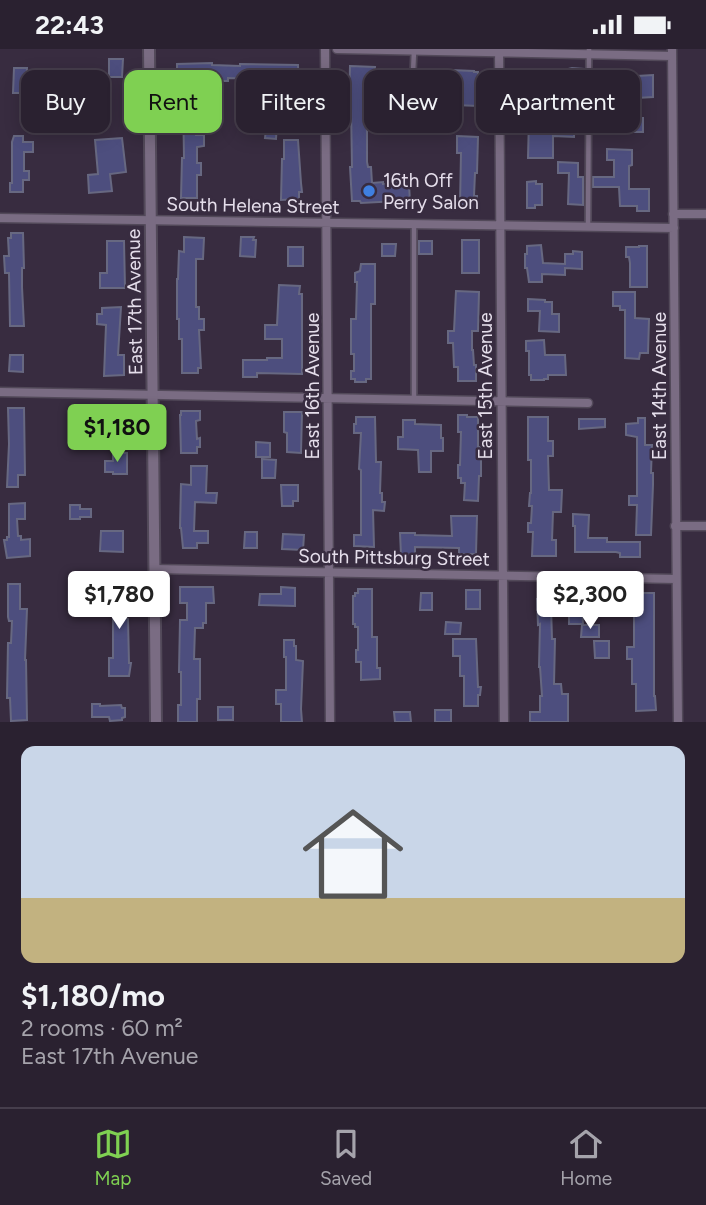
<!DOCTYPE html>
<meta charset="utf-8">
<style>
body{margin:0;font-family:Figtree,sans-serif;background:#362e3c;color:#f1f3f6;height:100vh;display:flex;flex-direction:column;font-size:26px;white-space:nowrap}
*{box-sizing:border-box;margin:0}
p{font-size:23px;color:#a5a3ab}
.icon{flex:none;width:38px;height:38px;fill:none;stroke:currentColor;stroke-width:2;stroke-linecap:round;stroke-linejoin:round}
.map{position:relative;height:673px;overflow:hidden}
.details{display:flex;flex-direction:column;background:#2a2130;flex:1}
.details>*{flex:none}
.banner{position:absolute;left:21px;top:21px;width:665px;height:63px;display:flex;gap:14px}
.price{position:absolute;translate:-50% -60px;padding:0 16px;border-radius:7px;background:#fff;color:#222;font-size:23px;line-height:46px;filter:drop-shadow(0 2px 4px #0008)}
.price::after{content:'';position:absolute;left:50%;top:42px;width:21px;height:16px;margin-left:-10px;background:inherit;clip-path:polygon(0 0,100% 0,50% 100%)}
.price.on{background:#7fd052;color:#111}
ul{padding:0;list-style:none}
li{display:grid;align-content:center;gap:14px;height:371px;padding:0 21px}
li span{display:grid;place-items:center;height:217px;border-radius:14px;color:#555}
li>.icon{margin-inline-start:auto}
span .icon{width:126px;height:126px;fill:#fffc;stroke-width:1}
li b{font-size:30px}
.pill{padding:0 24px;border-radius:14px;background:#2a2130;box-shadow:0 4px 18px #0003,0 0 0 2px #463e4c;font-size:24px;line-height:63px}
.pill.on{background:#7fd052;color:#111}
.status{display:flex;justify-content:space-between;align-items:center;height:49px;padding:0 35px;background:#2a2130;direction:ltr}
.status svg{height:19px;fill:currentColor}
.menu{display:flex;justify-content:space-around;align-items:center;height:98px;border-top:2px solid #463e4c;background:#2a2130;font-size:19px;color:#a5a3ab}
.menu a{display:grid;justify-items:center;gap:4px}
.menu .on{color:#7fd052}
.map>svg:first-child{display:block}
.building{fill:#4d4e7e;stroke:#676881;stroke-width:2}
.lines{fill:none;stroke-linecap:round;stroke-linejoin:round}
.service-casing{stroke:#524959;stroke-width:8}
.minor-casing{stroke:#524959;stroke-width:11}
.tertiary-casing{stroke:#524959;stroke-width:14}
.service{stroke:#7a6c83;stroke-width:4.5}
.minor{stroke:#7a6c83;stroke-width:8}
.tertiary{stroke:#7a6c83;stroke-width:10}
.shop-dot{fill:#3f7fe0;stroke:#382c40;stroke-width:2.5}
.labels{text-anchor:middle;stroke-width:5;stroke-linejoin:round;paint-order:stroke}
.poi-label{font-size:19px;fill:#e5deeb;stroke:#382c40;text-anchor:start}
.street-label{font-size:19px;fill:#e5deeb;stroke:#382c40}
</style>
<div class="status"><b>22:43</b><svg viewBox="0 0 49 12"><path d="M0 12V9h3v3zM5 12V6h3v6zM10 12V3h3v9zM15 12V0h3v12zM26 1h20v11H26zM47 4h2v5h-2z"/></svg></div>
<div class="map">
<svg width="706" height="673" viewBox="0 0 706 673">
<rect width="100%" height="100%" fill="#382c40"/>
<path class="building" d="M109,10H123L122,28H109Z
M212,14V16L240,17V15L298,16L299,51H296V66H294V74H277L276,90L265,89L266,80H242V70L272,71V62L283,61L284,30H280V24H263V30L228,29V32H215V29H196V86H204V97L197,98V114H201V126H197V149H181L182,109H184L183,46H181L180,23H177V15Z
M350,17L375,18L374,33H364V65H367V113L368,118H371L372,134L383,133V135L409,134L410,154L398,155V152L361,154L360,152H352L350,118H352L351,58H349Z
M14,19H27L26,44H13Z
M572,19L584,20V65H575L574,88L553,87V109H528L529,69H552V52H564L565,27H568V20Z
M451,21L474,22V23H478V57L455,56V35H447V25H451Z
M653,26V48L637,49V27Z
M395,47L408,48L411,51V61H395Z
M594,51H606V65H593Z
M417,63H431V77H418Z
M626,69H643V83H623V73H626Z
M14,87H23V93H33V103H24V122H29V131H23V143H10V134H12V93Z
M457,87L478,88L477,124H475L474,147H477V158H465V156H460L461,104H457Z
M122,89L126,123L110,125L112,142L89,144L88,126L98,125L95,91Z
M284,91H298L301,134L302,143H299V150L281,151L282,110H284Z
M607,100L632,101V116L629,117V140H649V162H637V157H620L619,138H593V128H614V111H607Z
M558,113L578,114V128H583V156L568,155L569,124H558Z
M536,132V135H542V156H535V159H527V133Z
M11,184H23L24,219H22V238L24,277H10L9,224H5L4,207H9L8,189H11Z
M184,188L204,189L203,210H196V258H199V270H204V281H199L201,319H198V324H182V290H179V270H177V230H178L179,202L184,203Z
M241,188H254L253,191H256L255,208L240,207Z
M462,191H479V224H462Z
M107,192H124L125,239H100V224H107Z
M419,192H432V205H419Z
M382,195H396L395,207H382Z
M541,196L543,214L565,215V205H573V202L582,203V220L565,219V226L542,225V233H529L527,219H525V205H527V197Z
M639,197H647V238H630V214L629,208H626V198H639Z
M288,198H303V217H288Z
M361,215H375V255H371V330H366V333H355V330H351V322H354V305H351V270H356L357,233H355V224L360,222Z
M279,236L300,237L299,245H302V325L257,324V328H243V311H267V309H282V290H265V276H277Z
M456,242L479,243L478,282H472V301H473L474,316H476V332H458V318H454L453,294H448V282H454Z
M613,243H635V269L649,270L648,304H640L639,310L625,309V261H620V257H613Z
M528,250L545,251V253H552V265H559V283L539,282L540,262H528Z
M121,258L118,306H124V326L104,327L106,276L97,275V265H102V259Z
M544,291L545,306H565L566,326H548V330H544V331H531V326H529V302H526V292Z
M10,306H23V323L9,322Z
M8,359H24L25,426H18V438H7L9,395Z
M181,362H200V371L196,372L197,390L200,389V398H197V404H181L180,366H181Z
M284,363H302L301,404L287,403V384L284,383Z
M458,366H467V368H478V398H481V427H479L478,452L464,451L465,434H461V429H458V416H460L461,383H458Z
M356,368H375L376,413H381L380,444H382V453H385L384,462L373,461L374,498L354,497V486H361V421L359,420L361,384H354V375H356Z
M528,368H548V392H553V407H548L549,441H562L561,463H553L552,491H556V507H532L533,483H528V474H531L532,457H529L530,444H531V411H528Z
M638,369H645V396H652L651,424H653V436L651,486H636L637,456H629V447H637V388L626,386V375L638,374Z
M104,370H126V381H104Z
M579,370H605V378L579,380Z
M403,371H415V375L441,376V389H443V402H431V423H419L418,401L398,400V388H403Z
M72,374L84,375V391H71Z
M256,393L270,394V408H256Z
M113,404H127V425H113V423H105V412H113Z
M262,410L276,411L275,429H262Z
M191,417H207L206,444H217L216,454L195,453L194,482H208V494H197V499H183L181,479H180L181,435L191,436Z
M281,436H298V452H293V457H282Z
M25,454V470H17L18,487H21V491L30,490V507L7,509L4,491H7V488H9V455Z
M70,456H80V460H91V468H80V470H70Z
M573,465L589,466L588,489H607V493H640V508H620V504L616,503H575V477H573Z
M451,467H477L476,505H459V499L415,498V505L401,506L400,484H415V486L452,487Z
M101,482H123V503L100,502Z
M245,483H257V499H244Z
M283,485L304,486L303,501L282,500Z
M108,533H129V544H121V562H126V569L128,570L129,614H131L129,627H109V609H113V554H108Z
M8,535H20V560H27L25,611H26L27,671L11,672L10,649H7L8,594H11L12,572H9L8,568Z
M180,538H213L214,554H206V574H203V579H195L194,610H200V650H197V673H178V656H181V623H179L180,571H187V554H180Z
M281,538L295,539V557L259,556L260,545H281Z
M358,540H372V588H377V619H380V630L361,631V613H356V601H358V578H355V575H353V547H355V544H358Z
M466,541H480V560H466Z
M421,544H432V561H420Z
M629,544H654V647H655L656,661L636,662V635H632V610H627V598H634V558H629Z
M537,550H547L548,557H551L552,590H555L554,635H561L562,645H568V673H530V663H540V647H542L540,618H539L540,575L538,576Z
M569,553H582L583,575H569Z
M446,573L461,574L460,585H445Z
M582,576H599V588H581Z
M453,590H476L478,638H481L480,646H478V657H464V627H460V607H453Z
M284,591H294V597H296V611L303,612L301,660L302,673H281V655H276V641H286V608H284Z
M594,592H609V609H595Z
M92,655H100V657L121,656L122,659H125V668L122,669V671L110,672L109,668H92Z
M218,658H233V671H218Z
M435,661H451V673H435Z
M394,663H410L411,673H395Z"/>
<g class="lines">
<g class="service-casing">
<path id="service" d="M412,46L414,2
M588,177L589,0
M414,351V176"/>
</g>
<g class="minor-casing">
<path id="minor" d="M325,0L330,673
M337,0L672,7
M499,0L504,673
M672,0L678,673
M673,165H706
M0,169L674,179
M0,343L588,354
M675,477H706
M154,520L676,530"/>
</g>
<g class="tertiary-casing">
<path id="tertiary" d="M149,0L156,673"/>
</g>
<use href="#service" class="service"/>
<use href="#minor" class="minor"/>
<use href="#tertiary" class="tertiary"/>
</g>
<circle class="shop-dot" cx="369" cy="142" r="7"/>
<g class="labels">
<g class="poi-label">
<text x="383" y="138">16th Off<tspan x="383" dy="22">Perry Salon</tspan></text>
</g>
<g class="street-label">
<text transform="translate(253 156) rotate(1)" y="7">South Helena Street</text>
<text transform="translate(134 253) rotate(-91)" y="7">East 17th Avenue</text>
<text transform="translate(312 337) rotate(-90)" y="7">East 16th Avenue</text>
<text transform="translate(485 337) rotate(-90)" y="7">East 15th Avenue</text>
<text transform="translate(659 337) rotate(-90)" y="7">East 14th Avenue</text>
<text transform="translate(394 508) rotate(1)" y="7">South Pittsburg Street</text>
</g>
</g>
</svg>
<b class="price on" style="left:117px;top:415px">$1,180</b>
<b class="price" style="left:119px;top:582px">$1,780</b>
<b class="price" style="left:590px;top:582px">$2,300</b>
<div class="banner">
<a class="pill">Buy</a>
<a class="pill on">Rent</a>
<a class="pill">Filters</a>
<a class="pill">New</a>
<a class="pill">Apartment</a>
</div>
</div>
<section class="details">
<ul>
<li><span style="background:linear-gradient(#c9d6e8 70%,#c2b280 0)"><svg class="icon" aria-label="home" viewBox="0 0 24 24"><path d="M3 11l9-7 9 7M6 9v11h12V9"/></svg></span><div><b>$1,180/mo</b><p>2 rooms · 60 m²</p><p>East 17th Avenue</p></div></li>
</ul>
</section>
<nav class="menu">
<a class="on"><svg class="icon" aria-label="map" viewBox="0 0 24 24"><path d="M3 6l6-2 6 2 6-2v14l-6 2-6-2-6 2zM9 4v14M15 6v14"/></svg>Map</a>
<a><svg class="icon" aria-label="saved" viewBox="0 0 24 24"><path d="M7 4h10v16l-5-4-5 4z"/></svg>Saved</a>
<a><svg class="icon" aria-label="home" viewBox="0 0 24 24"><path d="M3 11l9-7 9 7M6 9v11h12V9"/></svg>Home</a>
</nav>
